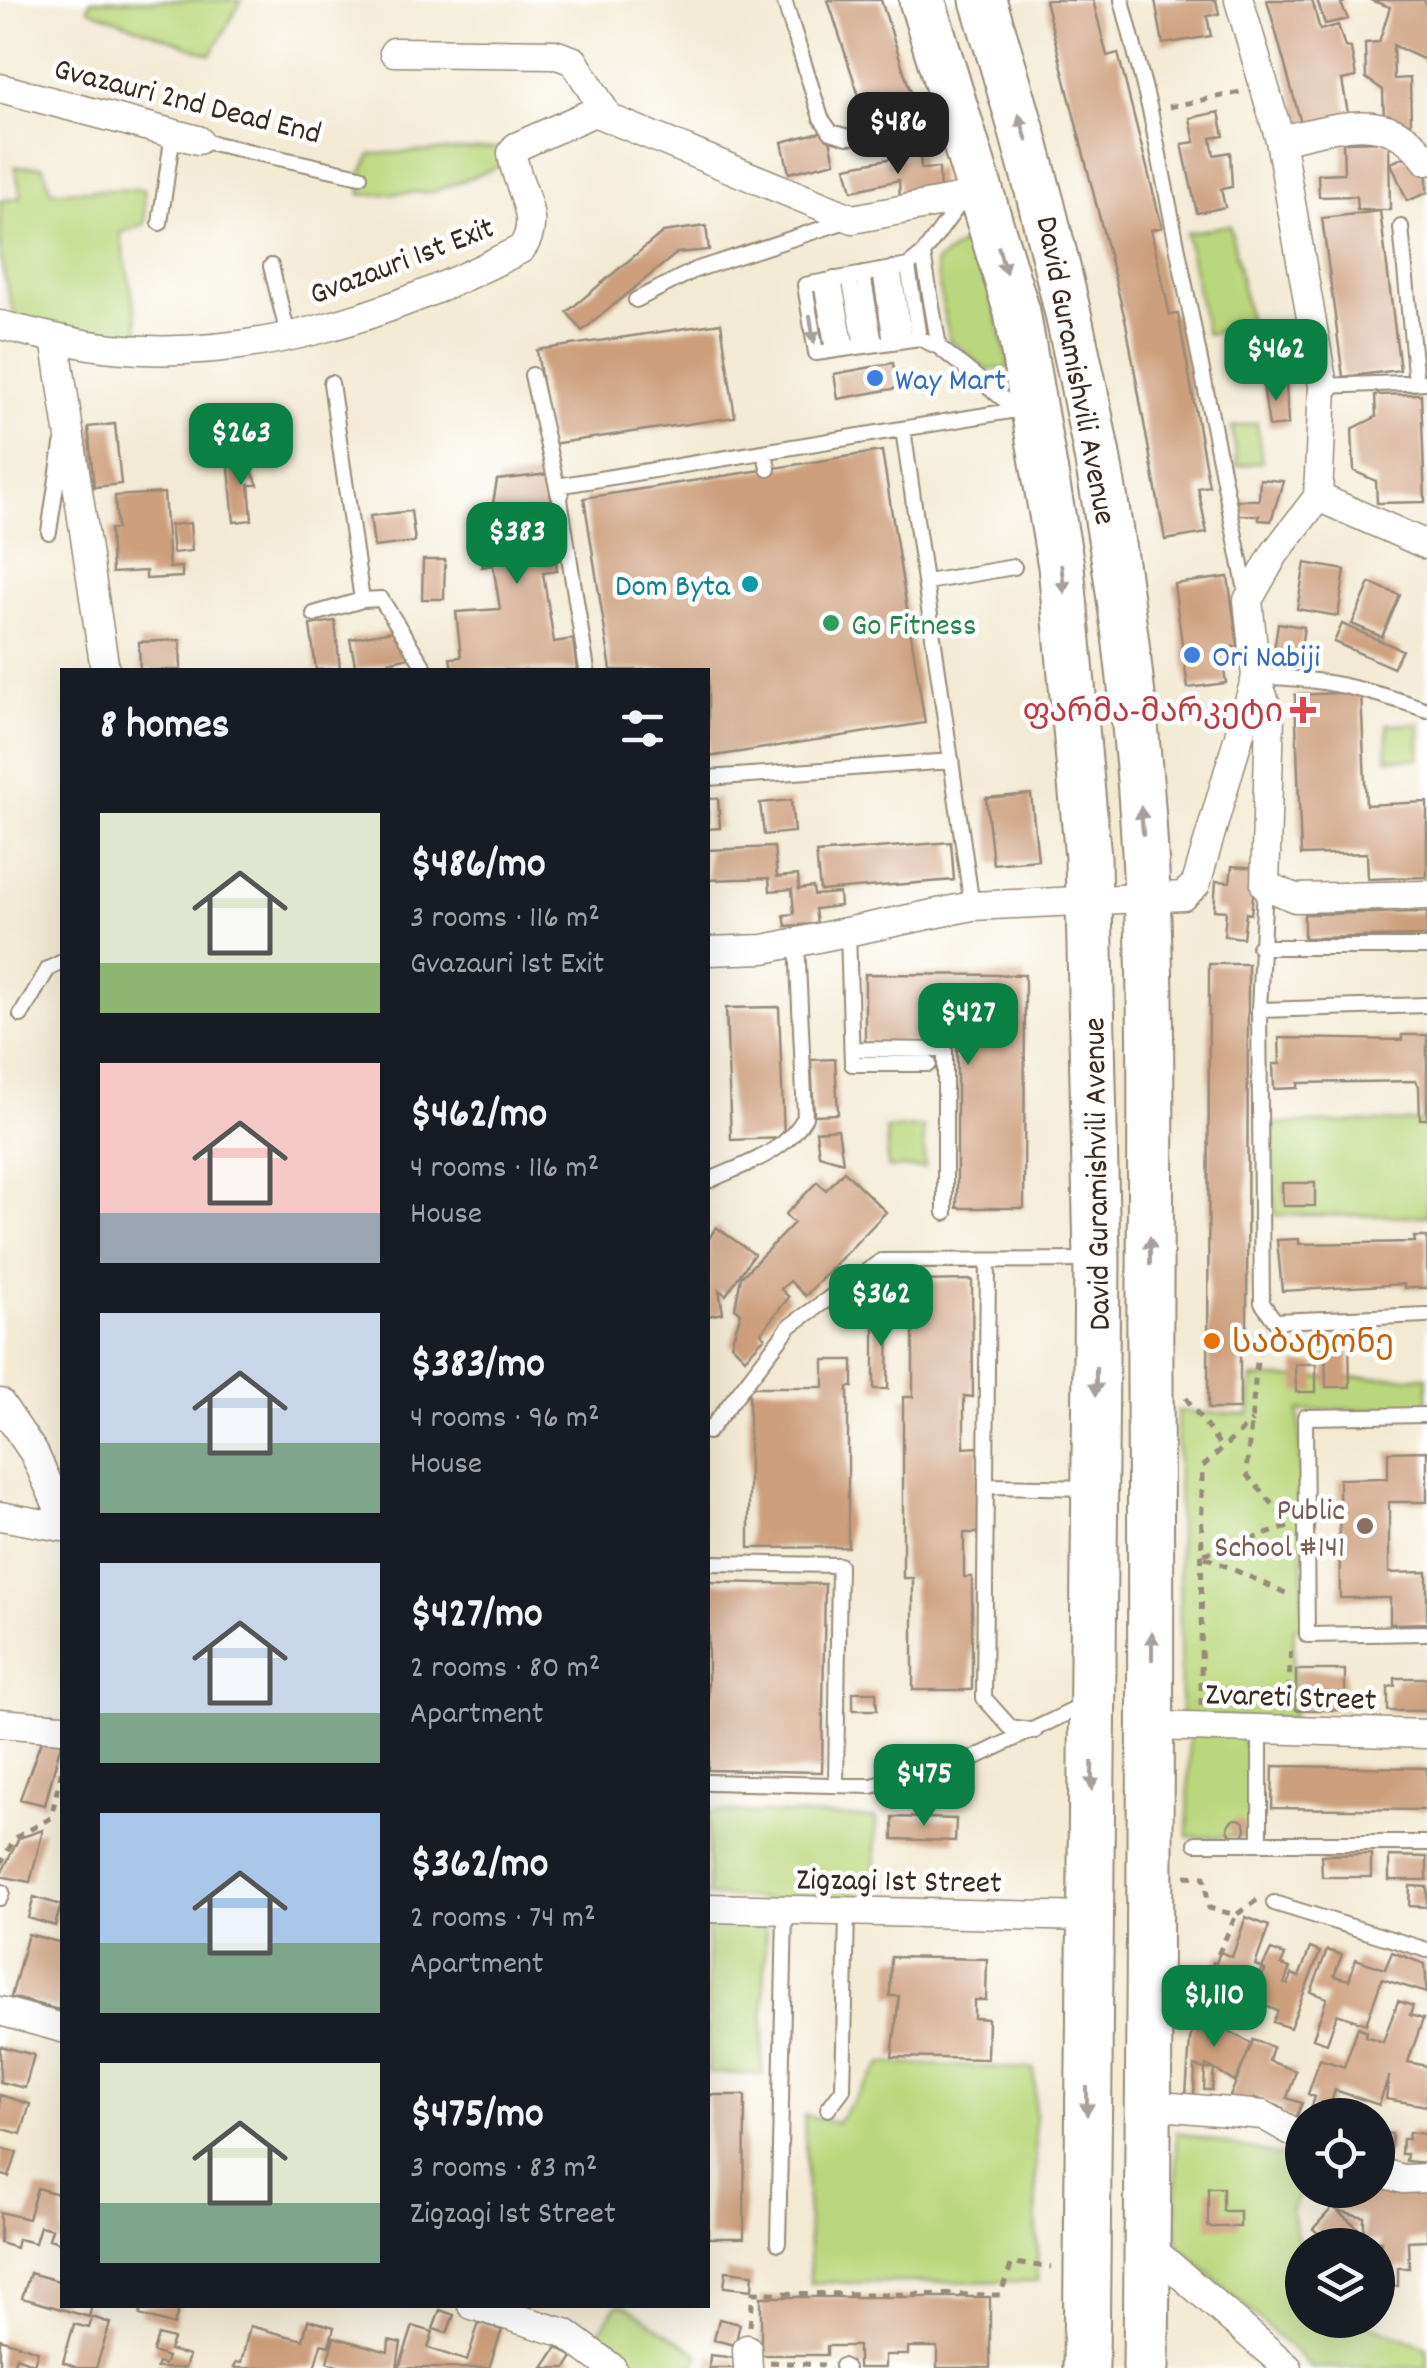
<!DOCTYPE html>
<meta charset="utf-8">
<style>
body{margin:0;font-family:Dekko,"Noto Sans Georgian",sans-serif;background:#20242c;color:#f1f3f6;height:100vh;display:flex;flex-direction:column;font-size:38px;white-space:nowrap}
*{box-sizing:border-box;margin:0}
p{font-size:32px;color:#9ea1a6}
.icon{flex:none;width:55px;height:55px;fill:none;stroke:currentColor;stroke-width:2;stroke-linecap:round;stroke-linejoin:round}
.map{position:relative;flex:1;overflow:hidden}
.sheet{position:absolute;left:60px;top:668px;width:650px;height:1640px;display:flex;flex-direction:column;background:#171b24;border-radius:0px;box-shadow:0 10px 40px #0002}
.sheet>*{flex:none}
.fabs{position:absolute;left:1285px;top:2098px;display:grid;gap:20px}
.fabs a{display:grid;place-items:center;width:110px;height:110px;border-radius:50%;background:#171b24;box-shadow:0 10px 40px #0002;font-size:50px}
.price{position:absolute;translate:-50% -85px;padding:0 22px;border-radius:20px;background:#0b8043;color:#fff;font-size:32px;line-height:65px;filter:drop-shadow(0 2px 5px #0008)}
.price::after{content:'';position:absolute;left:50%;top:60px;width:30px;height:22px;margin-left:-15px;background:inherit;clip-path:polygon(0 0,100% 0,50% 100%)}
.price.active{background:#222;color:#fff}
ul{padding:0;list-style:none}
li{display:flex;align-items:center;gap:30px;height:250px;padding:0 40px}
li span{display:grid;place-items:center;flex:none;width:280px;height:200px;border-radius:0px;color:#555}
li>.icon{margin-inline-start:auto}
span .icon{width:120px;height:120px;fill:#fffc;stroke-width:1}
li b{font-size:42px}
h2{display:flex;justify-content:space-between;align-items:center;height:120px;padding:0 40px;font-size:42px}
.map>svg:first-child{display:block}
.green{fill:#bbd77d;stroke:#7b804e;stroke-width:2.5}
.building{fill:#cd9f7b}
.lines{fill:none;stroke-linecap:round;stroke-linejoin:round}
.service-casing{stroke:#978a78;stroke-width:18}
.minor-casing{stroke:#978a78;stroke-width:31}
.primary-casing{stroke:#978a78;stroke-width:49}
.path{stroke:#978a78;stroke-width:5;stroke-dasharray:8 8;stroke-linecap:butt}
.service{stroke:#fff;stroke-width:14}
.minor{stroke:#fff;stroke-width:28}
.primary{stroke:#fff;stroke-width:45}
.oneway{fill:#a79f9a}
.shop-dot{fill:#3f7fe0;stroke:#fff;stroke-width:4}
.culture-dot{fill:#0f9aa8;stroke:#fff;stroke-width:4}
.leisure-dot{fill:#2e9e5b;stroke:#fff;stroke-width:4}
.health-dot{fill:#e0444e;stroke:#fff;stroke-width:4}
.food-dot{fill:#e8710a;stroke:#fff;stroke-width:4}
.education-dot{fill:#8d6e63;stroke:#fff;stroke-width:4}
.labels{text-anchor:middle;stroke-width:9;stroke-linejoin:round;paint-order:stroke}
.street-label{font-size:32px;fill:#3b2a1e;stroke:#fff}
.shop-label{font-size:32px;fill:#366cbe;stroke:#fff;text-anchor:start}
.culture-label{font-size:32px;fill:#0d838f;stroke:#fff;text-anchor:end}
.leisure-label{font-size:32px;fill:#27864d;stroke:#fff;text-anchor:start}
.health-label{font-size:32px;fill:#be3a42;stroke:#fff;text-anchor:end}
.food-label{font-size:32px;fill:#c56008;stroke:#fff;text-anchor:start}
.education-label{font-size:32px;fill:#785e54;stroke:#fff;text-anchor:end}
</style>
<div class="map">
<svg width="1427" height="2368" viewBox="0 0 1427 2368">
<rect width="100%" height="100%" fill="#fff"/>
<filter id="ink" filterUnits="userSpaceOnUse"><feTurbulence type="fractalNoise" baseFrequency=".01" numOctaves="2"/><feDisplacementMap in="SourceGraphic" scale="20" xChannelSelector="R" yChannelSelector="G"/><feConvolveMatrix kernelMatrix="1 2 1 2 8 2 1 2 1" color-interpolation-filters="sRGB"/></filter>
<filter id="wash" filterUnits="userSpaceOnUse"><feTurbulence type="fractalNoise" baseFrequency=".0048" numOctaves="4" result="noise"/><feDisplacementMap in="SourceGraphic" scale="40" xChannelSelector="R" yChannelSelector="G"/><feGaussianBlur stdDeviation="2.25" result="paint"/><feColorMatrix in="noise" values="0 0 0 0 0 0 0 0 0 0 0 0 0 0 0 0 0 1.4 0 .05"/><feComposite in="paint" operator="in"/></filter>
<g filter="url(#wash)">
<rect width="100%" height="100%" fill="#f3ead3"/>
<path class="green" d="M91,0H242L211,55L88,9Z
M516,147L513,161L433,192L361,195L360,176L371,154Z
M43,166L51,191L144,189L145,224L120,233L143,349L16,323L0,259V201L21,197L15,167Z
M1230,225L1250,326L1206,334L1186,233Z
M975,234L1010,368L987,370L949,339L935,263Z
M1257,423L1262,462L1237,466L1232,427Z
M1387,724H1420V759H1387Z
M1427,1121V1216L1275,1215L1271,1124Z
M923,1127L925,1168H888L886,1129Z
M1427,1377V1407L1299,1411L1304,1626L1294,1627L1293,1720L1181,1716L1177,1411L1249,1415L1252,1378Z
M1189,1733L1239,1735L1252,1760L1251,1837H1188Z
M708,1811L876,1818L875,1905L708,1896Z
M708,1923L766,1925L762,2074L708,2073Z
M882,2063L1034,2069L1038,2281L810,2283L804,2115L836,2123Z
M1176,2132L1302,2161L1303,2190L1291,2210L1302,2256V2320H1358L1427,2347V2368H1312L1177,2244Z
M617,2305H625L700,2355L691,2368H634L593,2341Z"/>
<g id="blocks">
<path class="building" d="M828,0H881L912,96L864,112Z
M1045,0H1093L1107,56L1118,53L1162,227L1151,230L1170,315L1178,314L1209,486L1198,488L1207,533L1165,540L1126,323Z
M1155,0H1216L1219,14L1207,16L1211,36L1163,44Z
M1267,0H1312L1320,30L1338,25L1345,47L1351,48L1356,77L1342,80L1349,119L1302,127Z
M1317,0H1349L1341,4L1348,19L1325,24Z
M1370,0H1424L1427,6V61L1393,45L1394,79L1410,78L1411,123L1384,124L1383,90L1366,78L1365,43L1379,42L1390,7Z
M1219,112L1224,136L1211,138L1214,155L1230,152L1232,187L1221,189L1225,207L1197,213L1182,144L1195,142L1190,118Z
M828,130L835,162L789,173L782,142Z
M1389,141L1390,210H1357L1356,196L1319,197L1318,174L1344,173L1343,142Z
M1416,152L1427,177V193L1407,201L1391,163Z
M920,153L921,169L939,168L940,199L900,200L899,180L852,191L846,167Z
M1380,211L1400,370L1343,377L1322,218Z
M706,226L709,250L677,253L582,331L567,312L663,232Z
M721,323L735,417L551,444L537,350Z
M893,363L898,388L838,399L834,374Z
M1286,381L1288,425L1269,427L1263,385Z
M1421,394L1425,502L1377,503L1376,481L1354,471L1352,429L1376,417L1375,395Z
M115,424L121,484L94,487L88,427Z
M882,451L925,723L708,757V670H611L584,498Z
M246,457L258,485H249L252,520L234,522L228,458Z
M549,474L557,571L543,573L554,642L573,639L577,670H452L450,658L461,657L456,612L500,609L493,565L482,567L497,480Z
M1260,479L1283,481L1271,521L1259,520V515H1236V500H1259Z
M164,493L169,568L182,567V577L146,579V571L112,573L110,529H117L115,496Z
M411,511L415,542L374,547L370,516Z
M190,523L192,551L173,553L170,525Z
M423,560H445L444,599H422Z
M1305,563L1345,570L1338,616L1297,609Z
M1228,577L1238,646L1221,649L1226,683L1188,688L1174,584Z
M1370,583L1400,595L1382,637L1352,624Z
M335,621L340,669L316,670L310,625Z
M1278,623L1304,627L1299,660L1273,657Z
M1342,624L1402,650L1393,668L1334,642Z
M392,631L409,657L356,670L350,639Z
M180,640L181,670H140L139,642Z
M1361,692L1366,805L1427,802V877L1368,879L1367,853L1301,855L1295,695Z
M1031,794L1038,860L993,864L986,798Z
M718,798L720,828L708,829V799Z
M791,800L794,832L764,835L760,803Z
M951,842L954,880L820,891L816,853Z
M774,847L777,877L798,875L799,889L813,887L814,895L839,893L840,906L815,909L817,924L786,926L784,915L794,914L792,889L770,891L769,878L708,880V850Z
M1232,866L1256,868L1251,914L1246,913L1243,938L1224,936L1226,911L1214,910L1216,881L1230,882Z
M1427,912V936L1304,938V914Z
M1209,964H1248L1247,1335H1240V1409H1208Z
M865,974L1025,975L1024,1208H957V1043L865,1042Z
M779,1007L784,1138L731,1140L726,1008Z
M1402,1035H1427V1119H1420L1419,1086L1415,1081L1298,1083V1088L1274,1089L1273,1064H1280L1279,1038L1402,1040Z
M835,1059L838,1114L814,1115L811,1060Z
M838,1129L843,1162L819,1155L816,1131Z
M844,1171L886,1212L805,1296L790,1281L781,1289L789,1297L761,1333L765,1337L745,1358L731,1344L741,1313L735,1308L741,1277L794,1223L785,1215L817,1182L826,1190Z
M1282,1183H1315V1206H1283Z
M716,1227L754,1254L726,1295L719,1290L723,1313L708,1316V1240Z
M1414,1237H1427V1288H1404V1284L1282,1291L1277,1240L1299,1239V1244L1415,1242Z
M972,1280L973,1397L964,1396V1448L979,1447V1533H964V1577H972V1690H913V1578H903V1397H913V1281Z
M874,1310H889L888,1389H874Z
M1325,1339H1349L1350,1387H1326Z
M824,1360H853V1387H848V1547L749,1548V1387H824Z
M1295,1364H1316V1392H1296Z
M1427,1451V1502H1389V1573L1427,1572V1623L1390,1624V1598H1340L1339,1479L1388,1478V1452Z
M708,1582L825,1584L822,1772L708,1770Z
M1296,1670H1345V1710H1296Z
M1395,1678H1427V1711H1388V1687L1395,1686Z
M853,1692H876L877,1710H853Z
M44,1733L62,1739L45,1805L20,1799Z
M1273,1766L1427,1768V1810L1272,1808Z
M893,1817L956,1819L955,1841L893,1839Z
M1228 1828a9 9 0 1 1 18 0a9 9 0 1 1-18 0Z
M43,1830L30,1882L0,1876L19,1838Z
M1371,1854V1877H1322L1321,1855Z
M1389,1856L1427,1857V1880H1389Z
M1410,1886L1427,1887V1907L1409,1906Z
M34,1897L61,1905L55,1926L28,1918Z
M1246,1917L1269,1926L1255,1965L1262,1968L1271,1950L1285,1955L1281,1965L1290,1968L1284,1984L1288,1985L1292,1974L1299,1977L1310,1948L1320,1952L1290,2028L1273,2022L1278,2011L1253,2001L1265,1970L1262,1968L1246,2011L1228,2004L1237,1980L1213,1971L1220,1952L1232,1957Z
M28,1934L62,1943L59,2010L11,1997Z
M1327,1950L1342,1955L1334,1976L1349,1980L1356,1959L1385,1969L1392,1952L1425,1964L1427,1993L1382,1979L1366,2024L1337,2014L1327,2043L1313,2038L1327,1998L1311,1992Z
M891,1957L987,1959L986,2000H974V2018L988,2019L987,2059L892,2057L899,1996H890Z
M1398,2001L1413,2006L1410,2015L1423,2019L1408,2062L1427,2066V2106L1386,2099L1389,2076L1379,2105L1335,2090L1327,2115L1311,2109L1315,2097L1308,2094L1320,2059L1344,2067L1358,2027L1367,2031L1365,2036L1383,2042Z
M1198,2007L1223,2018L1219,2025L1252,2044L1235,2082L1214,2069L1206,2065L1205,2069H1214L1212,2090H1204L1205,2069L1195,2066L1194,2095H1186L1190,2040Z
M1253,2040L1273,2047L1269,2061L1296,2071L1287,2098L1302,2103L1295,2121L1280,2115L1283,2108L1255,2098L1252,2107L1229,2099Z
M0,2046L34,2055L25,2088L0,2082Z
M0,2095L30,2104L21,2134L0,2128Z
M708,2095H745L744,2238H708Z
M1409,2132L1427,2134V2163L1406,2161L1407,2154H1401L1402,2139H1408Z
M1378,2133L1392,2134L1391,2153L1378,2152Z
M0,2148L17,2153L9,2177L0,2174Z
M1378,2187L1427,2189V2240L1408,2241L1409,2268H1398V2286H1378L1381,2241H1364V2217L1337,2210L1340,2190Z
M37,2188L62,2195V2243L49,2239L52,2229L40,2226L35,2243L18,2239L16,2248L0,2243V2212L28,2219Z
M1208,2188H1223V2211H1240V2227H1208Z
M1333,2207L1357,2227L1351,2234L1357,2240L1353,2245H1332L1313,2229Z
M726,2271L753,2274L752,2290L724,2287Z
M30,2273L62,2282V2305H92L89,2317L22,2298Z
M761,2297H990V2368H937V2347H908V2355H885V2368H858V2346H827V2355H761Z
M143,2305H180L174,2325L140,2315Z
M440,2310L454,2315L447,2333L433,2329Z
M92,2317L110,2323L96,2368H77L63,2362L74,2324L89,2328Z
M719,2319L740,2324L735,2345L714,2340Z
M308,2320L334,2327L329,2346L321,2344L314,2368H234L236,2362L241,2363L250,2326L303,2340Z
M479,2322L502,2330L489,2368H399L413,2326L433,2332L428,2348L467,2361Z
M158,2335L173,2339L169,2350L189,2356L185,2368H156L158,2363L164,2365L167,2357L153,2352Z
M334,2337L388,2352L389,2340L401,2343L397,2368H342L327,2362Z
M0,2339L38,2351L34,2364L16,2357L12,2368H0Z
M557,2347L573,2357L566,2368H543Z
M710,2355L737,2358L736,2368H709Z"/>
</g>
</g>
<g filter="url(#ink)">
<use href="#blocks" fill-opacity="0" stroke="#978a78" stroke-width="2.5"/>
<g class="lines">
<g class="service-casing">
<path id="service" d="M784,0L821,118L831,132L848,137L957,128
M1122,0L1150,110L1247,596
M198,140L360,176
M963,199L923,254L939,347L1017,410
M160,223L173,133
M1401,227L1416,383
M923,254L908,266L805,285L816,353L919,338L939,347
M271,266L289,339
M908,266L919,338
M893,268L905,340
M880,271L891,342
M863,274L875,344
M849,277L862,346
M834,279L847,348
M821,282L833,350
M636,300L695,270L846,221
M532,375L559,496
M331,383L362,600L381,599L426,670
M1323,386L1427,382
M903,429L972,906
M765,452L768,469
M49,532L62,445
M927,582L1014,567
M314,614L362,600
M587,670L560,499L563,485L1029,408
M1256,677C1316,676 1371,690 1427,710
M708,778L952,761
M1265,885L1259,1010L1262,1303L1275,1321L1427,1315
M848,931L852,1064H929
M1259,947H1427
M1259,1010L1427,1005
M21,1015L48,969L62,962
M852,1049L945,1050V1213
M708,1181C744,1164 785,1154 805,1117L797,942
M988,1261L984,1698L1010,1727L1035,1731
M1427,1415L1305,1417L1307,1635L1427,1633
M708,1432L790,1326L881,1261L1089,1260
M986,1486L1090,1488
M708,1563L839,1565L836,1785
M1260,1729V1843
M708,1782L872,1786L966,1762L1084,1705
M1196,1843H1427
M0,1898L2,1892
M1274,1903L1427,1950
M828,2109L843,2089L847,1913
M778,2243L785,1912
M842,2366L846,2368"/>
</g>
<g class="minor-casing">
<path id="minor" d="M394,52L554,54L574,61L607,115
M0,88L198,140
M1280,140C1334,129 1389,105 1427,161
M0,325C34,333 69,343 104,347C250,364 394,315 521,249C545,219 515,186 512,153L516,147L594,112L853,219L984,194
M55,338L105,670
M1318,497L1427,545
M1256,677L1270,716L1265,885L1295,898L1427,895
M708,951L764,949L972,906L1183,896L1196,884L1256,677L1248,600L1275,553L1318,497L1323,386L1280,140L1239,0
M0,1403L34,1453L62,1515
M0,1516L62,1527
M0,1723L62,1728
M1152,1726L1427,1734
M708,1908L1089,1917
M0,2011L62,2028
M1150,2105L1263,2115L1302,2137
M1378,2172L1403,2179L1427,2178
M1147,2245L1288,2368
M472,2305L565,2333L612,2368
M747,2349L748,2368"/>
</g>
<g class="primary-casing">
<path id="primary" d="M922,0L1017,312L1061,566L1088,858L1097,1260L1086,2368
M983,0C1075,292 1134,587 1147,893C1154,1057 1149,1221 1150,1385C1152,1713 1149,2040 1146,2368"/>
</g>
<path class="path" d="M1169,107L1241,92
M1260,1331L1246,1474L1286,1519
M1186,1398L1222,1448
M1288,1527L1201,1555L1290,1595
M1201,1706L1202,1467L1252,1421
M1288,1707L1291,1643
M0,1865L15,1838L51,1818L62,1768
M1185,1876L1204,1877L1209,1908L1236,1915L1257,1900
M1183,1999H1198L1236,1915
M750,2326L753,2293L1000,2295L1012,2263L1051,2267
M770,2362L824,2365"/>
<use href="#service" class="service"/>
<use href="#minor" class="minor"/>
<use href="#primary" class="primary"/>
</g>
<defs><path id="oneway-solid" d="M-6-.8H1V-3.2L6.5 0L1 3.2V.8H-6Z" transform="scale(2.5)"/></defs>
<g class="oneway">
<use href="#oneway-solid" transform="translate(1023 128) rotate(-107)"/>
<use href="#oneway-solid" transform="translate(1002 260) rotate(74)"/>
<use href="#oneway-solid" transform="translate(812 329) rotate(81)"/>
<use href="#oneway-solid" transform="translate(1063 579) rotate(83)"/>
<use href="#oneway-solid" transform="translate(1142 821) rotate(-95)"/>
<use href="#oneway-solid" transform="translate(1150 1251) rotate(-90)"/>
<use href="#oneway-solid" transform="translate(1096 1381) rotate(90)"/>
<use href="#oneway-solid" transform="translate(1152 1646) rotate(-90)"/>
<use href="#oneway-solid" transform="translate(1092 1776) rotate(91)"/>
<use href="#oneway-solid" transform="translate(1087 2101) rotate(90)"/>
</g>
</g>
<g class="shop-dot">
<circle cx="875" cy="378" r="10"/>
<circle cx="1192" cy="655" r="10"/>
</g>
<circle class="culture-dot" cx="750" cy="584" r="10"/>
<circle class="leisure-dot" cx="831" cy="623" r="10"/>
<path class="health-dot" d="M1298 695h10v10h10v10h-10v10h-10v-10h-10v-10h10z"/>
<circle class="food-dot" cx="1212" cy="1341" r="10"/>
<circle class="education-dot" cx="1365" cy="1526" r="10"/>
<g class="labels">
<g class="street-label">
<text transform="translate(188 99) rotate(14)" y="11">Gvazauri 2nd Dead End</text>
<text transform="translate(401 259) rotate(-21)" y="11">Gvazauri 1st Exit</text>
<text transform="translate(1078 370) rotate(79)" y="11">David Guramishvili Avenue</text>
<text transform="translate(1095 1174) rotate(-91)" y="11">David Guramishvili Avenue</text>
<text transform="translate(1291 1695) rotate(2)" y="11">Zvareti Street</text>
<text transform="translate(899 1879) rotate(1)" y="11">Zigzagi 1st Street</text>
</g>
<g class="shop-label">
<text x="895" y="389">Way Mart</text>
<text x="1212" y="666">Ori Nabiji</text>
</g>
<g class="culture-label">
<text x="730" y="595">Dom Byta</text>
</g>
<g class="leisure-label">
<text x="851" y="634">Go Fitness</text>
</g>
<g class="health-label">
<text x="1283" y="721">ფარმა-მარკეტი</text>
</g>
<g class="food-label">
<text x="1232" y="1352">საბატონე</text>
</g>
<g class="education-label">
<text x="1345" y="1519">Public<tspan x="1345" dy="37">School #141</tspan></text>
</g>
</g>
</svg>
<div class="fabs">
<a><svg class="icon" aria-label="locate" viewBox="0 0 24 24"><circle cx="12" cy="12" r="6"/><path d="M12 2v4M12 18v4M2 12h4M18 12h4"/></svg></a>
<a><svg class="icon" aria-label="layers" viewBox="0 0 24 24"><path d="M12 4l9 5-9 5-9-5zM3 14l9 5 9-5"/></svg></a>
</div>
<b class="price active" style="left:898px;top:177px">$486</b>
<b class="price" style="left:1276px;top:404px">$462</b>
<b class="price" style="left:241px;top:488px">$263</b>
<b class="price" style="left:517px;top:587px">$383</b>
<b class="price" style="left:968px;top:1068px">$427</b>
<b class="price" style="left:881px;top:1349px">$362</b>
<b class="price" style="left:924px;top:1829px">$475</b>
<b class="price" style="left:1214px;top:2050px">$1,110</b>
<section class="sheet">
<h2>8 homes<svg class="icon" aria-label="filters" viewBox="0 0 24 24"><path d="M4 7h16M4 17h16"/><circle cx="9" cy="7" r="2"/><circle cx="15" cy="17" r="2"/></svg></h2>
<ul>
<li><span style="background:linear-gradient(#dfe7d0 75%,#8fb573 0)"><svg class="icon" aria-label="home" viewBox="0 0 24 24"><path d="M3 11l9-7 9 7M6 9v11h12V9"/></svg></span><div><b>$486/mo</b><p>3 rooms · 116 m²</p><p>Gvazauri 1st Exit</p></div></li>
<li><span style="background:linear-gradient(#f6c9c9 75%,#9aa5b1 0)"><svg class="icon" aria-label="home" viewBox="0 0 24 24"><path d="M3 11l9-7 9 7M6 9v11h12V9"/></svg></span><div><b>$462/mo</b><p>4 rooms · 116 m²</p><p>House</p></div></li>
<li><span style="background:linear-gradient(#c9d6e8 65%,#7fa58c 0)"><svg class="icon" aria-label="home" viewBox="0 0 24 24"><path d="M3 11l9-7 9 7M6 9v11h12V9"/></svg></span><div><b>$383/mo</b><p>4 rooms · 96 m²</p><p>House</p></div></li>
<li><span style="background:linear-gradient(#c9d6e8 75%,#7fa58c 0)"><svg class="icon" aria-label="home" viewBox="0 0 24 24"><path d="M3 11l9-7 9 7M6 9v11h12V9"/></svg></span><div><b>$427/mo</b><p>2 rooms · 80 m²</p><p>Apartment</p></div></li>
<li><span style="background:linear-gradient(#a9c7e8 65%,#7fa58c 0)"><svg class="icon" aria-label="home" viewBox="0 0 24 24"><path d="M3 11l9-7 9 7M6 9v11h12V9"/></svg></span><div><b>$362/mo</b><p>2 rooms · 74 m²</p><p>Apartment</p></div></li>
<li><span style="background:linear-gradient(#dfe7d0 70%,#7fa58c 0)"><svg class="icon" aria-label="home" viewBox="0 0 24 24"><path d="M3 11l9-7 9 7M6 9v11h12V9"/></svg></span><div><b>$475/mo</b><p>3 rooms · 83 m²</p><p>Zigzagi 1st Street</p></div></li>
</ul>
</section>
</div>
